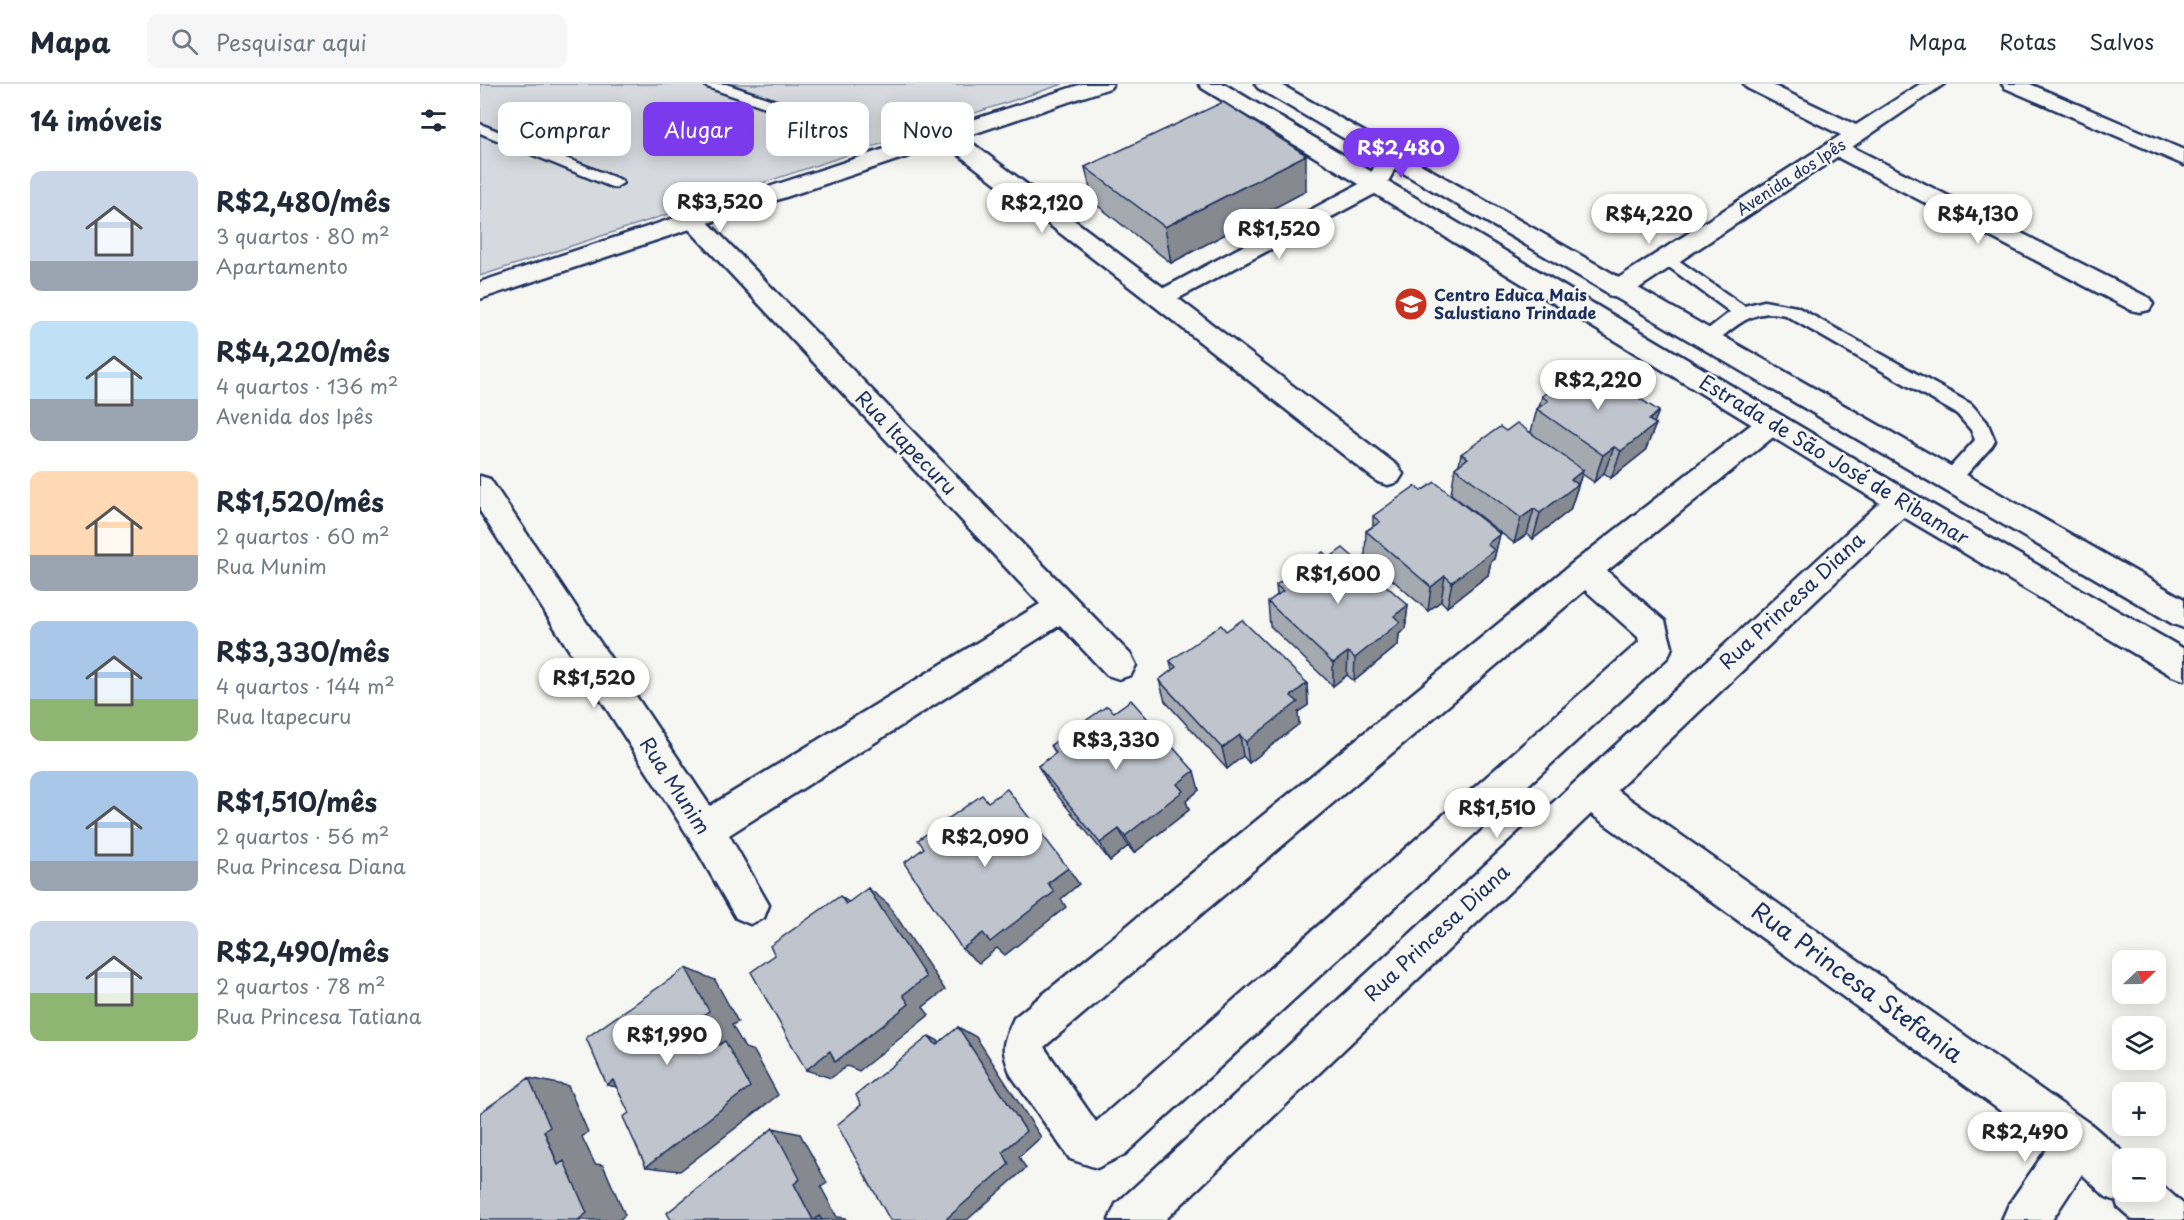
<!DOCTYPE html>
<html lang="pt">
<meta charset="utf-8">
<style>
body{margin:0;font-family:"Playpen Sans",sans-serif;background:#f6f6f7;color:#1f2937;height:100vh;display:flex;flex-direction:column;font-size:22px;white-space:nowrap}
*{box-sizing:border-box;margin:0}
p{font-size:20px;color:#747a83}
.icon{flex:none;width:33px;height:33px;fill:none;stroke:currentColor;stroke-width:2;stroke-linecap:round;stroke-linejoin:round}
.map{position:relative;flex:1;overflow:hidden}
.sheet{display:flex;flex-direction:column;background:#fff;width:480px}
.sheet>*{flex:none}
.banner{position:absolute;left:18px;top:18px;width:570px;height:54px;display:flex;gap:12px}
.needle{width:39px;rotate:68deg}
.controls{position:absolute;left:1632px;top:866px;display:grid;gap:12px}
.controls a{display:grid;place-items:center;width:54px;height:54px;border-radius:12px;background:#fff;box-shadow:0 3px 15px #0003;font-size:30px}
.price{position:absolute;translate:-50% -51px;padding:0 14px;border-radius:21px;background:#fff;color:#222;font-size:20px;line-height:39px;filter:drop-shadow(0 2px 3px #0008)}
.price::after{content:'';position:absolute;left:50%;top:36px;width:18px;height:14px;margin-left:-9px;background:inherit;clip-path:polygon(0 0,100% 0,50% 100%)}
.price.current{background:#7c3aed;color:#fff}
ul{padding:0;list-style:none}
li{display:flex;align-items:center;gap:18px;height:150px;padding:0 30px}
li span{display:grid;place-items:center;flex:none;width:168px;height:120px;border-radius:12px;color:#555}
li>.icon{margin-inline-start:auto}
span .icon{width:72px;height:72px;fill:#fffc;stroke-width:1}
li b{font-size:26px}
h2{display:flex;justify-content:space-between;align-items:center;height:72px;padding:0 30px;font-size:26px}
.tag{padding:0 21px;border-radius:12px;background:#fff;box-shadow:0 3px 15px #0003;font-size:21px;line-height:54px}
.tag.current{background:#7c3aed;color:#fff}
header{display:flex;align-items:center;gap:36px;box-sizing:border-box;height:84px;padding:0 30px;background:#fff;border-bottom:2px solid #e0e1e3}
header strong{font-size:28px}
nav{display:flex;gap:33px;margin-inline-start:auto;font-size:21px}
.search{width:420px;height:54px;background:#f6f6f7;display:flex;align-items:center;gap:15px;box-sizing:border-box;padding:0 21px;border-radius:12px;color:#747a83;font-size:22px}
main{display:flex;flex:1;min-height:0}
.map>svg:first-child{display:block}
.green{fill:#d6d9dd;stroke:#78849e;stroke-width:1.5}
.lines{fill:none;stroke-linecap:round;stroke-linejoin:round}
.service-casing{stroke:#1b2f5e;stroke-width:5}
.minor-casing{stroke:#1b2f5e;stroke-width:5}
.tertiary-casing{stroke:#1b2f5e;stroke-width:5}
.primary-casing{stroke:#1b2f5e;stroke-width:5}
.service{fill:#f6f6f2;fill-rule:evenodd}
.minor{fill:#f6f6f2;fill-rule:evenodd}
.tertiary{fill:#f6f6f2;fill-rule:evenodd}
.primary{fill:#f6f6f2;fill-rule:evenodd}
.wall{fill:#a5a9b0;stroke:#1b2f5e;stroke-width:1.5}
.shaded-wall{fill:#868990;stroke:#1b2f5e;stroke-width:1.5}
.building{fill:#c0c4cd;stroke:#1b2f5e;stroke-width:1.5}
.labels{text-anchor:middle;stroke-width:5;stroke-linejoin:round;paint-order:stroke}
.far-street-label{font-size:16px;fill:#1b2f5e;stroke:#f6f6f2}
.far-poi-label{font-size:16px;font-weight:bold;fill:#1b2f5e;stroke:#f6f6f2;text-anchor:start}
.street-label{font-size:20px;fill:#1b2f5e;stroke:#f6f6f2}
.near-street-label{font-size:24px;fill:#1b2f5e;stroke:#f6f6f2}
</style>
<header>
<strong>Mapa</strong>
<div class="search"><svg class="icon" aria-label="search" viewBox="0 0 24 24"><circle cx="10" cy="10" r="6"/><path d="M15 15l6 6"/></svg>Pesquisar aqui</div>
<nav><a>Mapa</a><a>Rotas</a><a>Salvos</a></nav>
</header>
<main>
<section class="sheet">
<h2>14 imóveis<svg class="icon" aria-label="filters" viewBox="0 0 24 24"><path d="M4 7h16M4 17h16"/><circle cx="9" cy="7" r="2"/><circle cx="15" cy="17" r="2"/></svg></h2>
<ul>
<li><span style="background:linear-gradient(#c9d6e8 75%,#9aa5b1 0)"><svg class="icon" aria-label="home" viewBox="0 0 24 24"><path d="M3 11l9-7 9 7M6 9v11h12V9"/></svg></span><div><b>R$2,480/mês</b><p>3 quartos · 80 m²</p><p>Apartamento</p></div></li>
<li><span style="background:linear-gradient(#bfe0f5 65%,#9aa5b1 0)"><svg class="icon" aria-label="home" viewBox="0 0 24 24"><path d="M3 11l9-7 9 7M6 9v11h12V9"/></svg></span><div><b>R$4,220/mês</b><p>4 quartos · 136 m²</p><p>Avenida dos Ipês</p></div></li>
<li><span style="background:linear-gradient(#ffd9b3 70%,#9aa5b1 0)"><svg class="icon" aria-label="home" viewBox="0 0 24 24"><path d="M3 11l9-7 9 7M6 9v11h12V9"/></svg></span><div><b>R$1,520/mês</b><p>2 quartos · 60 m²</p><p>Rua Munim</p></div></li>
<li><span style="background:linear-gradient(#a9c7e8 65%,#8fb573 0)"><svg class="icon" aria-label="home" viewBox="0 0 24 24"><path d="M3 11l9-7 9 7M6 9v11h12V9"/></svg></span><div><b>R$3,330/mês</b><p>4 quartos · 144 m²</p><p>Rua Itapecuru</p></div></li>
<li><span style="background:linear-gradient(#a9c7e8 75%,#9aa5b1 0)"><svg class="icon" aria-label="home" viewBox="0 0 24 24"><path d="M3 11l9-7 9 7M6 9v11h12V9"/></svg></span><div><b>R$1,510/mês</b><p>2 quartos · 56 m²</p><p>Rua Princesa Diana</p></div></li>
<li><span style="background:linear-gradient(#c9d6e8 60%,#8fb573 0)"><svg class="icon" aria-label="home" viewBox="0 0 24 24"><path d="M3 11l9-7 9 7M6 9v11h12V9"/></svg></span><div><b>R$2,490/mês</b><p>2 quartos · 78 m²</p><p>Rua Princesa Tatiana</p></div></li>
</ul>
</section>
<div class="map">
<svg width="1704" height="1136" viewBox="0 0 1704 1136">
<rect width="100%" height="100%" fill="#f6f6f2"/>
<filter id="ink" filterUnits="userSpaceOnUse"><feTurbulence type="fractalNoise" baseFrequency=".0167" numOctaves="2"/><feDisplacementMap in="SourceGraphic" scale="12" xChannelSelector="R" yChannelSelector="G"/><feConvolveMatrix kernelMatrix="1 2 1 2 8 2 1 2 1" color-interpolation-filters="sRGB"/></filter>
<g filter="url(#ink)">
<path class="green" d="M0,0H583L0,192Z"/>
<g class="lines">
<g class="service-casing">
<path id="service" d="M225,0H246L374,44L376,47L369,51L364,50L227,3Z
M0,40L141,96L143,99L135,104L129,102L0,49Z
M1188,169L1264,222L1284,217L1317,223L1491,320L1507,338L1515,357L1512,362L1477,401L1470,404L1463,401L1460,396L1463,391L1495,356L1491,346L1477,330L1305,231C1258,220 1243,267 1219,260L1216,256L1219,252L1250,228L1182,178L1180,174Z"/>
</g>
<g class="minor-casing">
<path id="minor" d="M1264,0H1290L1376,41L1440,0H1464L1372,63L1669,214L1673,220L1669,226L1660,228L1651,226L1357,73L1147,212L1138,214L1129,212L1125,206L1129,200L1361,51L1267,4Z
M1522,0H1550L1704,66V81L1525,4Z
M213,129L221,131L651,571L656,581L651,591L639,595L627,591L580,541L249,751L289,821L284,834L270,840L256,834L212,758L0,427V392L10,395L230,722L560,520L205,141L201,136L205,131Z
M682,207L691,209L918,382L923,390L918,398L908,401L898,398L673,221L669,215L673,209Z
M1292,329L1302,332L1306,339L1302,346L1127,487L1185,537L1192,563L1188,573L645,1070L617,1084L590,1075L531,991C520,963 522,961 534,934L1094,478L1282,332ZM1105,506L1158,553L1159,558L616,1038L564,963Z
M1421,406L1432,409L1436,417L1432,425L1137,706L1613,1042L1650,1074H1642V1107H1676V1096L1703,1120L1704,1136H1653L1638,1123L1636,1117L1626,1113L1602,1090L1572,1136H1522L1529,1120L1569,1062L1111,730L685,1136H629L636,1120L1410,409Z"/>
</g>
<g class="tertiary-casing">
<path id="tertiary" d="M602,0H633L630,4L484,53L684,204L887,96L903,67H919L922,72L904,105L682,223L673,221L465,60L0,215V198Z"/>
</g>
<g class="primary-casing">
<path id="primary" d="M719,0H744L1432,409L1704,565V596L1692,592L1410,425L722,4Z
M775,0H800L1704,515V544L1693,540L778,4Z"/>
</g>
<use href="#service" class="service"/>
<use href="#minor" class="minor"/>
<use href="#tertiary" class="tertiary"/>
<use href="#primary" class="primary"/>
</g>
<path class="wall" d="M605,83L826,107L691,179L613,118Z
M1062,312L1176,340L1165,367L1131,394L1124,389L1114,398L1102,390L1090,426L1053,455L1047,450L1034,459L971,410L975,384L979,380L981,370L1026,347L1051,348L1057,325L1059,323Z
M941,407L1020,450L1014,475L1011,477L1008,491L967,523L961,517L948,527L885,472L886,447L893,442V432Z
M849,474L928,521L925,545L919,550L918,561L874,597L867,591L853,602L790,542L788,518L797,511L796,501Z
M746,547L827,599L828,621L818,628L819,640L769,679L763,672L747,685L685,617L679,596L692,586L690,577Z
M634,628L719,706L706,717L709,726L654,769L648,762L630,777L570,702L558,682L576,670L571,661Z"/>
<path class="shaded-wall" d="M826,71V107L691,179L685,143Z
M1179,327L1173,342L1176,340L1165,367L1131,394L1141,367L1169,336Z
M1134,363L1124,389L1114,398L1123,371Z
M1103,386L1090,426L1053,455L1060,429L1091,396Z
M1054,425L1047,450L1034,459L1041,434Z
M1020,450L1014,475L1011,477L1008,491L967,523L972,498L1007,460Z
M965,492L961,517L948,527L951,503Z
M928,521L925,545L919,550L918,561L874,597L875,574L914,532Z
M868,568L867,591L853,602V579Z
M827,599L828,621L818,628L819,640L769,679L766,658L811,612Z
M760,651L763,672L747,685L742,664Z
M714,687L719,706L706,717L709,726L654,769L645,752L697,700Z
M639,745L648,762L630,777L620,759Z
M588,784L599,800L581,815L586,823L525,871L517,864L499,879L482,865Z
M388,804L408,820L465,906L443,923L449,931L379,987L367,982L351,994L326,986Z
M360,812L382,827L366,820Z
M206,884L235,896L258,938L252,941L265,964L274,967L298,1011L200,1087L166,1083L239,961L223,931Z
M478,943L496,953L561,1053L539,1073L546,1084L487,1136H444Z
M449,952L468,962L456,961Z
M49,994L88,1002L108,1048L102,1053L115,1080L123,1081L145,1131L139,1136H98L78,1081L64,1047Z
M133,996L162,1008L127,1001Z
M293,1044L320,1050L347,1099L341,1103L357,1133L366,1134L367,1136H333L314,1100Z"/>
<path class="building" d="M743,18L826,71L685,143L605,83Z
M1113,284L1179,327L1169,336L1176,340L1141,367L1134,363L1123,371L1057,325L1068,317L1062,312L1096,287L1103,292Z
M1037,339L1103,386L1091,396L1098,400L1060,429L1054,425L1041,434L975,384L988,374L981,370L1020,343L1026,347Z
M955,398L1020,450L1007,460L1014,466L972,498L965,492L951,503L886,447L900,438L893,432L935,402L941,407Z
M863,464L928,521L914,532L920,538L875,574L868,568L853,579L788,518L803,507L796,501L843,468L849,474Z
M762,536L827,599L811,612L818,618L766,658L760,651L742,664L679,596L696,583L690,577L741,541L746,547Z
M651,616L714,687L697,700L703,707L645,752L639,745L620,759L558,682L576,669L571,661L627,622L634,628Z
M527,705L588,784L568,799L574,808L510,858L503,849L482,865L424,779L444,764L438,756L502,711L508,718Z
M388,804L446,893L423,911L429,920L355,978L350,967L326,986L271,888L295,871L290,862L360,812L366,820Z
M206,884L229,927L223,931L239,961L245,957L270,1003L166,1083L143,1033L149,1029L133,996L127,1001L106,954Z
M478,943L546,1047L523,1068L529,1080L465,1136H447L446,1135L444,1136H410L357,1041L381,1021L376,1011L449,952L456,961Z
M49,994L70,1043L64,1047L78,1081L84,1077L107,1129L98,1136H0V1029Z
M293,1044L320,1095L314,1100L333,1136H191L187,1129Z
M339,1132L342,1136H335Z"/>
</g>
<defs>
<g id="school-disc" transform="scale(1.725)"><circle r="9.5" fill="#c8321e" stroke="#f6f6f2"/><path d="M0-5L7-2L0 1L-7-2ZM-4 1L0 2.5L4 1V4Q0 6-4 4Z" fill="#fff"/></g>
</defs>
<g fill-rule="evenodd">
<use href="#school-disc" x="931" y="220"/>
</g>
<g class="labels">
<g class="far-street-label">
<text transform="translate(1311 93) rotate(-33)" y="6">Avenida dos Ipês</text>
</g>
<g class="far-poi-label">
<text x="954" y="217">Centro Educa Mais<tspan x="954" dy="18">Salustiano Trindade</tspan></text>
</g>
<g class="street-label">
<text transform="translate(426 359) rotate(46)" y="7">Rua Itapecuru</text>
<text transform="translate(1354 376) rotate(31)" y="7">Estrada de São José de Ribamar</text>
<text transform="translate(1312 517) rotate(-43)" y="7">Rua Princesa Diana</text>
<text transform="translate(195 702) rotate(57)" y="7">Rua Munim</text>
<text transform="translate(957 849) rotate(-43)" y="7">Rua Princesa Diana</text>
</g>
<g class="near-street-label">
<text transform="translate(1377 899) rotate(36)" y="8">Rua Princesa Stefania</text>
</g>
</g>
</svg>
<div class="controls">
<a><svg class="needle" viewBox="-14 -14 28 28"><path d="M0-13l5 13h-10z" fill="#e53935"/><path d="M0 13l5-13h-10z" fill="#747a83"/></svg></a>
<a><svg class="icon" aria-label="layers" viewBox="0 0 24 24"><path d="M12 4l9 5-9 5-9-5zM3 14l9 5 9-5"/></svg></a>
<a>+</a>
<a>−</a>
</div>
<b class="price current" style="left:921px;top:95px">R$2,480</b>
<b class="price" style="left:240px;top:149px">R$3,520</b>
<b class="price" style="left:562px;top:150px">R$2,120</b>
<b class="price" style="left:1169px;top:161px">R$4,220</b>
<b class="price" style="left:1498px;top:161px">R$4,130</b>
<b class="price" style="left:799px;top:176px">R$1,520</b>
<b class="price" style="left:1118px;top:327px">R$2,220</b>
<b class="price" style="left:858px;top:521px">R$1,600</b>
<b class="price" style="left:114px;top:625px">R$1,520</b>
<b class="price" style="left:636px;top:687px">R$3,330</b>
<b class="price" style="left:1017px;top:755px">R$1,510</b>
<b class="price" style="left:505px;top:784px">R$2,090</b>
<b class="price" style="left:187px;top:982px">R$1,990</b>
<b class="price" style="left:1545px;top:1079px">R$2,490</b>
<div class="banner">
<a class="tag">Comprar</a>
<a class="tag current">Alugar</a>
<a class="tag">Filtros</a>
<a class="tag">Novo</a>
</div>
</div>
</main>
